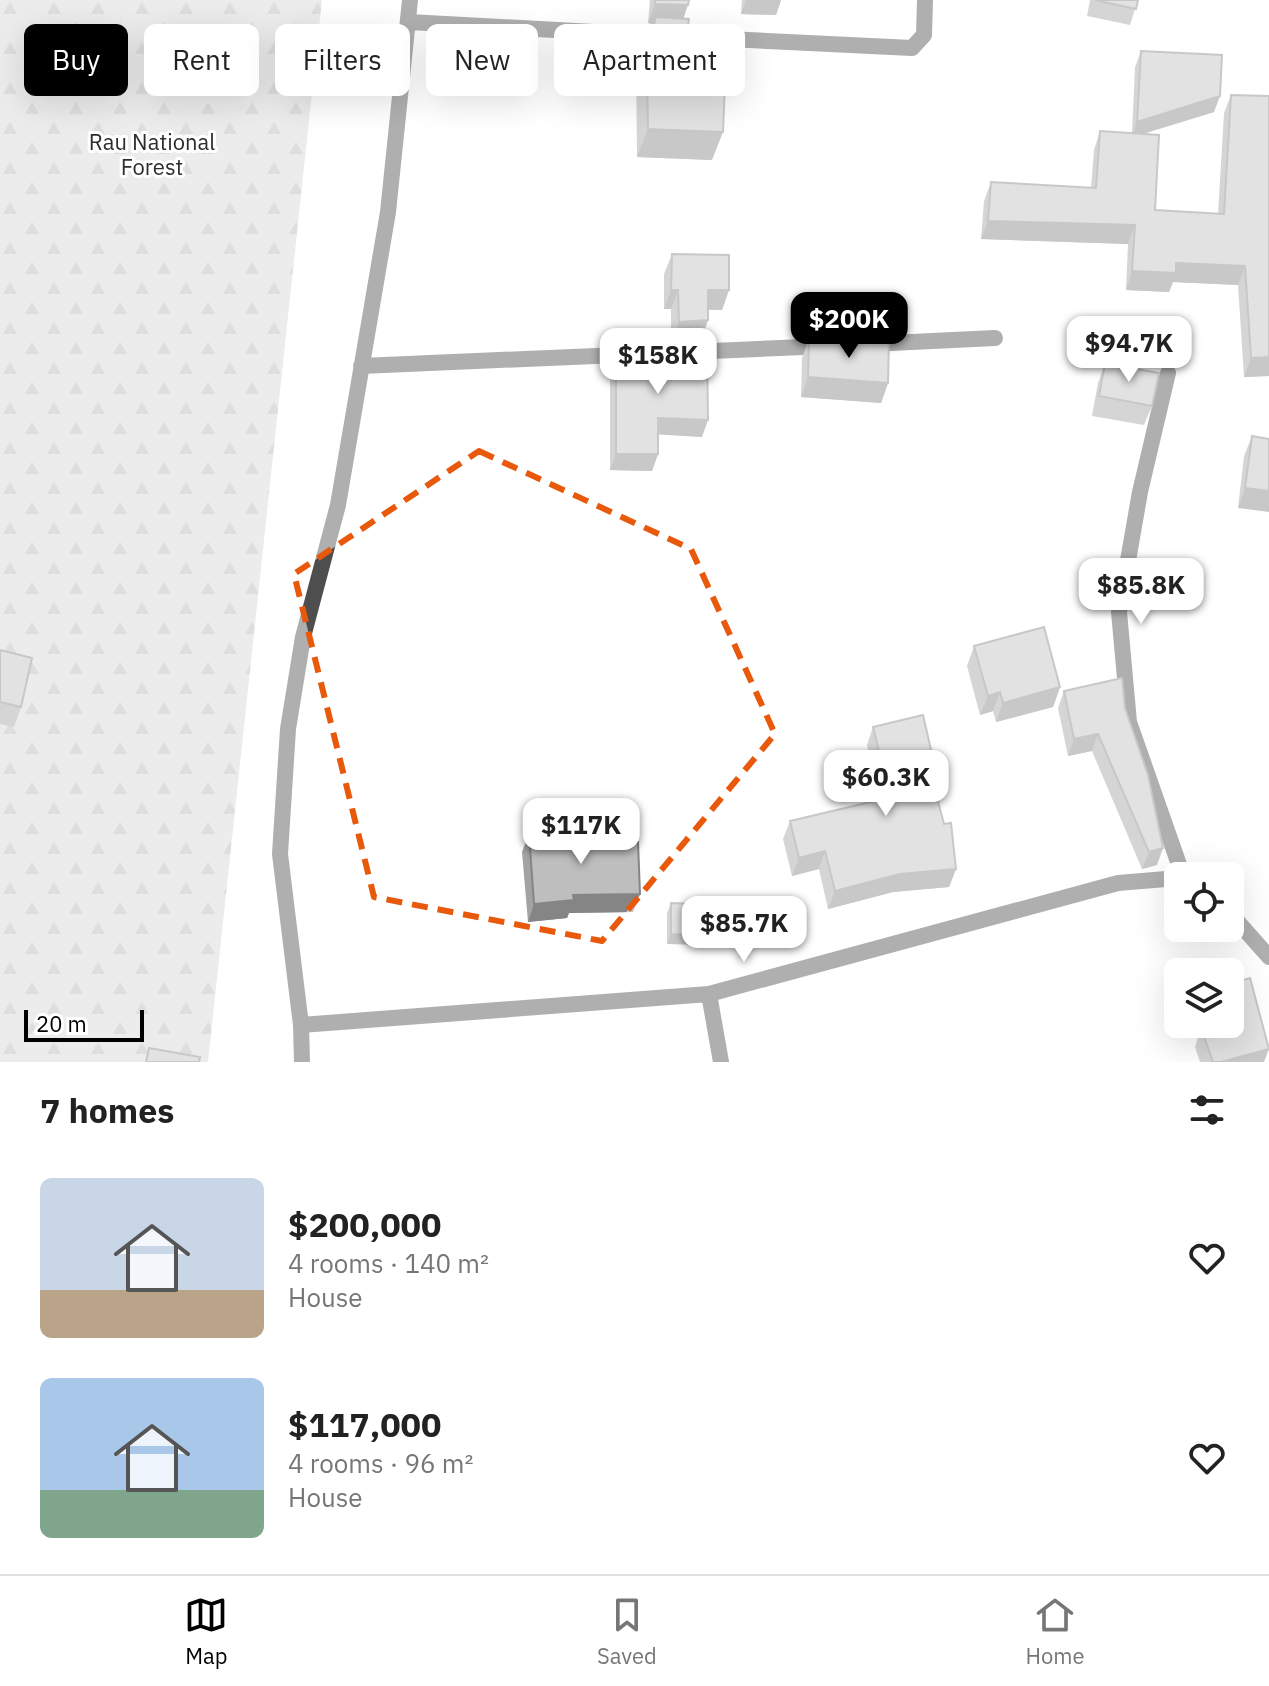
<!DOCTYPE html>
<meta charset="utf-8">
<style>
body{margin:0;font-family:"IBM Plex Sans",sans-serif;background:#f6f6f6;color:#222;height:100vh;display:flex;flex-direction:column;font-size:30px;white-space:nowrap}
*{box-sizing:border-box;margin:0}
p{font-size:26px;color:#767676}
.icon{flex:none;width:44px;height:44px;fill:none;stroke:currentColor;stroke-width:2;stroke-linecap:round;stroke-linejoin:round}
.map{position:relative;height:1062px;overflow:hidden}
.details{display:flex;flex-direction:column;background:#fff;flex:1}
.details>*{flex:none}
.hud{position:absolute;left:24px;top:24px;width:800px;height:72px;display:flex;gap:16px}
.fabs{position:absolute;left:1164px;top:862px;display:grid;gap:16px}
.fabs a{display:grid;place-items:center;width:80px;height:80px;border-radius:12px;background:#fff;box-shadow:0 8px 32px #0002;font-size:40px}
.scale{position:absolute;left:24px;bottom:20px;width:120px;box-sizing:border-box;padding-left:8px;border:4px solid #000;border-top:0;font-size:22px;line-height:28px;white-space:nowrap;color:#000;-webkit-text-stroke:6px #fff;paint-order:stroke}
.price{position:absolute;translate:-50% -68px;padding:0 18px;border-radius:16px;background:#fff;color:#222;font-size:26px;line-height:52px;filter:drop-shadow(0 2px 4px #0008)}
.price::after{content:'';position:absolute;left:50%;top:48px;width:24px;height:18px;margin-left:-12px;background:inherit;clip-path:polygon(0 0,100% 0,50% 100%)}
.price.selected{background:#000;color:#fff}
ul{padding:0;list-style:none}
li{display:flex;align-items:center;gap:24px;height:200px;padding:0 40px}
li span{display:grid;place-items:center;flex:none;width:224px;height:160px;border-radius:12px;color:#555}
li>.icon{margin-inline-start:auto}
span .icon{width:96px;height:96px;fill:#fffc;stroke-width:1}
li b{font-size:34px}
h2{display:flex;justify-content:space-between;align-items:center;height:96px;padding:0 40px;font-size:34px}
.chip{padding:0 28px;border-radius:12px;background:#fff;box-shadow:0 8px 32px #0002;font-size:28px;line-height:72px}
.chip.selected{background:#000;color:#fff}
.dock{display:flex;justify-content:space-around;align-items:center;height:112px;border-top:2px solid #e0e0e0;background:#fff;font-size:22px;color:#767676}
.dock a{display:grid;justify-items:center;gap:4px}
.dock .selected{color:#000}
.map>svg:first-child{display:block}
.forest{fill:url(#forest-firs)}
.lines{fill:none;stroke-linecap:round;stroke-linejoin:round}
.street{stroke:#4e4e4e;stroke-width:16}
.wall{fill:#a3a3a3}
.shaded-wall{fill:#858585}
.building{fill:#bebebe;stroke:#858585;stroke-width:2}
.marked{fill:none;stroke:#e8590c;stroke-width:6;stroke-dasharray:16 10;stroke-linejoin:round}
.labels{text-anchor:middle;stroke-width:6;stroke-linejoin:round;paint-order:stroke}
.park-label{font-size:22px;fill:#2c2c2c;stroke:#fff}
</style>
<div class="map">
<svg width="1269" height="1062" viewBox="0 0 1269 1062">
<defs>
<pattern id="forest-firs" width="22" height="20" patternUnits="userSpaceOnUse" patternTransform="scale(2)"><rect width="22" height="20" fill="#d5d5d5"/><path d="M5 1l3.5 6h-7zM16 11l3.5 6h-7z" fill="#b5b5b5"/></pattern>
</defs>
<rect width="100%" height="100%" fill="#fff"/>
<path class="forest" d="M0,0H322L208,1062H0Z"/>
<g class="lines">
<path class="street" d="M409,22L667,36
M706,38L912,48L924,35L925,0
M870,344L995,338
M361,366L827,346
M1168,373L1140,492L1119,612L1129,722L1183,876
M1230,913L1269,957
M709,994L721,1062
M301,1025L709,994L1118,883L1178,878
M302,1062L301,1025L280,854L288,729L303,637L338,505L388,212L410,0"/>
</g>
<path class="wall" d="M650,0H689L683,19L712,160L637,157L636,59L646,31H650L653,24L648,23Z
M742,0H781L776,15L741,14Z
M1090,0H1138L1130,25L1087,16Z
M1141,51L1214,112L1143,134L1155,210L1218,214L1224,113L1231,95L1269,96V376L1244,377L1238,285L1173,282L1169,292L1126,290L1128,244L981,239L984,201L991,182L1091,188L1094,150L1100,131L1132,133L1135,67Z
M672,254L729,290L722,310H708V320L701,340L671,341V309H664V274Z
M809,338L888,383L881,403L801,397L802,358Z
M678,347L702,437L658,434V454L652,471L610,470V373L616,356H674Z
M1105,363L1152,406L1144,425L1092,416L1098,383Z
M1252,436L1269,439L1238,508L1244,456Z
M974,646L1060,687L1053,707L996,722L993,711L980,715L967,666Z
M0,650L21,707L14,727L0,724Z
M1064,691L1125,708L1157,865L1142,869L1092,751L1068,756L1058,708Z
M873,727L934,763L931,773L956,869L949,887L893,892L828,909L819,869L792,876L783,839L790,821L869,803L868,800L875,782L867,745Z
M529,834L595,844L640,894L633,912L569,913L567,918L528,922L522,852Z
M671,903L723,935L719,945L667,944V913Z
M1211,1024H1230L1264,1062H1200L1195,1047L1201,1028Z"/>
<path class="shaded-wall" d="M746,0H781L776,15L741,14Z
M655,4L688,5L681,25L655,17L653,24L648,23Z
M1220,96L1214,112L1132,137L1137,122Z
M648,129L723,132L712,160L637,157Z
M988,221L1135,225L1128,244L981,239Z
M1176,263L1245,266L1238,285L1173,282L1169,292L1126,290L1132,271Z
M671,290H678L671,309H664Z
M708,290H729L722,310L701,309Z
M708,320L701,340L671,341L679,322Z
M1269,357V376L1244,377L1251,358Z
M808,377L888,383L881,403L801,397Z
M658,418L708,420L702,437L652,434Z
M616,454H658L652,471L610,470Z
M1245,488L1269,491V512L1238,508Z
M1060,687L1053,707L996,722L1003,703Z
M1000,692L993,711L980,715L988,696Z
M1098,734L1092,751L1068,756L1074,739Z
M934,763L928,781V764Z
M1163,848L1157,865L1142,869L1149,852Z
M825,851L819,869L792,876L799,858Z
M956,869L949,887L893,892L828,909L835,891L900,874Z
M640,894L633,912L569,913L567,918L528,922L534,904L573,895Z
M671,934L723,935L719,945L667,944Z
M1269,1049L1264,1062H1221Z"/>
<path class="building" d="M655,0H689L688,5L655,4Z
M1095,0H1138L1136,9Z
M655,17L689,19L687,33L727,34L723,132L648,129L646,31H654Z
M1141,51L1222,55L1220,96L1137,122Z
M1231,95L1269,96V357L1251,358L1245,266L1176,263V273L1132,271L1135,225L988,221L991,182L1096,188L1100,131L1159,135L1155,210L1224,214Z
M672,254L729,255V290H708V320L679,322L678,290H671Z
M809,338L889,340L888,383L808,377Z
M707,346L708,420L658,418V454H616V356H678V347Z
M1105,363L1159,373L1152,406L1099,396Z
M1252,436L1269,439V491L1245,488Z
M1044,627L1060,687L1003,703L1000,692L988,696L974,646Z
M0,650L32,658L21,707L0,702Z
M1122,678L1125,708L1148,775L1163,848L1149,852L1098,734L1074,739L1064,691Z
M923,715L934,763L928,764L944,824L951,823L956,869L900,874L835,891L825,851L799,858L790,821L879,800L875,782L886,779L873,727Z
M594,829L595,844L638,842L640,894L573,895L574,900L534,904L529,834Z
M671,903L723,905V935L671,934Z
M1250,978L1269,1049L1221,1062H1213L1201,1028L1214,1024H1230V984Z
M149,1048L200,1057L199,1062H146Z"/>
<path d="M0 0H1269V1062H0ZM479,451L691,549L775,734L602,941L374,897L294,574Z" fill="#fff" fill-opacity=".55" fill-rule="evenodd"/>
<path class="marked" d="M479,451L691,549L775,734L602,941L374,897L294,574Z"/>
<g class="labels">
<g class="park-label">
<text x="152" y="150">Rau National<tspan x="152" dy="25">Forest</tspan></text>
</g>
</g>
</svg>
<div class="fabs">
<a><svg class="icon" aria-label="locate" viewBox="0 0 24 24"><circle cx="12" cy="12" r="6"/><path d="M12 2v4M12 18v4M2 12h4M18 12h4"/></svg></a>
<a><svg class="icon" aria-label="layers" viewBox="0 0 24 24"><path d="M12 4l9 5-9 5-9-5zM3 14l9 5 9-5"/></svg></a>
</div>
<div class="scale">20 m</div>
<b class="price selected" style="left:849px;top:360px">$200K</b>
<b class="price" style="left:1129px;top:384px">$94.7K</b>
<b class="price" style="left:658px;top:396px">$158K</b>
<b class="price" style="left:1141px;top:626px">$85.8K</b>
<b class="price" style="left:886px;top:818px">$60.3K</b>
<b class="price" style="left:581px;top:866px">$117K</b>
<b class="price" style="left:744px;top:964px">$85.7K</b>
<div class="hud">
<a class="chip selected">Buy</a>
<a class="chip">Rent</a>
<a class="chip">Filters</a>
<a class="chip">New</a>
<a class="chip">Apartment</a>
</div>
</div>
<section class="details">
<h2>7 homes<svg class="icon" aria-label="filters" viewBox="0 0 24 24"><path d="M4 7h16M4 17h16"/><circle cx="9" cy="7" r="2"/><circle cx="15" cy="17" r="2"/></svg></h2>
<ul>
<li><span style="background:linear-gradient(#c9d6e8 70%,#b9a48a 0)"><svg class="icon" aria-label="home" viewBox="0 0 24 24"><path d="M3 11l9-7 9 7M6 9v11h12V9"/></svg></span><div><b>$200,000</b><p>4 rooms · 140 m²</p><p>House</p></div><svg class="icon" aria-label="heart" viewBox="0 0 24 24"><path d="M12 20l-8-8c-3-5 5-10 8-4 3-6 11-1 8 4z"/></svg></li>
<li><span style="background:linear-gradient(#a9c7e8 70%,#7fa58c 0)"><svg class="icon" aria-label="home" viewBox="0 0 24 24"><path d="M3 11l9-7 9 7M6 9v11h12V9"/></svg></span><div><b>$117,000</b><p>4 rooms · 96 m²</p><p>House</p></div><svg class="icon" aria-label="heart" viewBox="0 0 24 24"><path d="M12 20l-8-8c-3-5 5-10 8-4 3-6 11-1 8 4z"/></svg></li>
</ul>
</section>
<nav class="dock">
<a class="selected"><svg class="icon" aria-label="map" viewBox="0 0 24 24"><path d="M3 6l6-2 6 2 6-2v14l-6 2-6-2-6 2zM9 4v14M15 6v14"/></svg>Map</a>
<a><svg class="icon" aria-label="saved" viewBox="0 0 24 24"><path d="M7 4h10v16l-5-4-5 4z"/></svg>Saved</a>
<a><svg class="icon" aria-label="home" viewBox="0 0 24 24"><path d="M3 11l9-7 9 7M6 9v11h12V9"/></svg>Home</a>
</nav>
